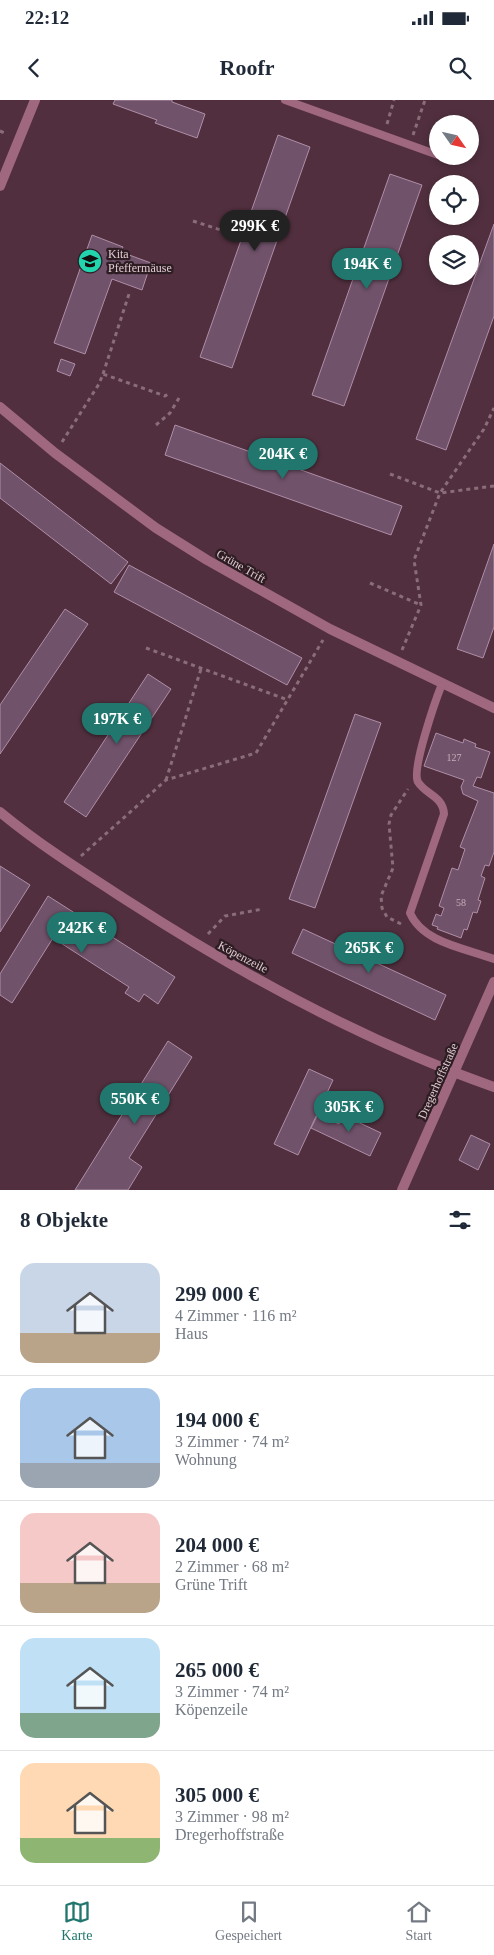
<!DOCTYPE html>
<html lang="de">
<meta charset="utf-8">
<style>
body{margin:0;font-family:"Times New Roman",serif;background:#f6f6f7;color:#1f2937;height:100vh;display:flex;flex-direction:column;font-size:19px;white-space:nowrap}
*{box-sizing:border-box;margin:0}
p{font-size:16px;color:#747a83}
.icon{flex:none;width:28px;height:28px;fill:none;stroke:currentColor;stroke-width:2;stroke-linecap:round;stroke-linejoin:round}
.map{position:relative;height:1090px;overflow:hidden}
.side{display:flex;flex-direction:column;background:#fff;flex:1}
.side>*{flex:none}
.needle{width:32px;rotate:124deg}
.buttons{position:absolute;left:429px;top:15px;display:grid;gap:10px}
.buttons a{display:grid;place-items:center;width:50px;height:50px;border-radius:50%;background:#fff;box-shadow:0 2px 8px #0003;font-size:25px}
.price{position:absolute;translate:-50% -42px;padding:0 11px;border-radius:18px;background:#21766d;color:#fff;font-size:16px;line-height:32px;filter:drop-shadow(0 1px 2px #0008)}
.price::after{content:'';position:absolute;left:50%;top:30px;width:15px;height:11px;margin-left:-8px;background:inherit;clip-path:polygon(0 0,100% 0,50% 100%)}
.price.on{background:#222;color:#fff}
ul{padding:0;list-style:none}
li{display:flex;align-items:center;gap:15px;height:125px;padding:0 20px}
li+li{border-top:1px solid #e0e1e3}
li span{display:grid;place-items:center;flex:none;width:140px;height:100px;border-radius:15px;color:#555}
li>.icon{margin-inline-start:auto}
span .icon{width:60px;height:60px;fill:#fffc;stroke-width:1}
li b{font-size:21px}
h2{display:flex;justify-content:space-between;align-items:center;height:60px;padding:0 20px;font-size:21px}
.status{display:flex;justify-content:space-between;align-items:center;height:35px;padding:0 25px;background:#fff;direction:ltr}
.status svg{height:14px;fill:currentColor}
header{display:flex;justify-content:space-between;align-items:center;height:65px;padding:0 20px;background:#fff;font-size:22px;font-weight:600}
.menu{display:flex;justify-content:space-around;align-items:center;height:70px;border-top:1px solid #e0e1e3;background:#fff;font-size:14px;color:#747a83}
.menu a{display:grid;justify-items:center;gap:2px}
.menu .on{color:#21766d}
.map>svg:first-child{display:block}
.building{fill:#70526a;stroke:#af8ea8}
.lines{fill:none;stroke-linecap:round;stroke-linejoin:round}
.path{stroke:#8a6d79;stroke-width:3;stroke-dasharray:4 4;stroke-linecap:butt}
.lane{stroke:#9f687f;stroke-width:8}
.street{stroke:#9f687f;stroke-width:10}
.labels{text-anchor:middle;stroke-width:4.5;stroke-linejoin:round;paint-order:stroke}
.number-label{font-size:10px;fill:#c5adb9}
.poi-label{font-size:12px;fill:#e1cbd3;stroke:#2d1d23;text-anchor:start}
.street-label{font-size:12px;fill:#e1cbd3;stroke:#2d1d23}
</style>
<div class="status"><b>22:12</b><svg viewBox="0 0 49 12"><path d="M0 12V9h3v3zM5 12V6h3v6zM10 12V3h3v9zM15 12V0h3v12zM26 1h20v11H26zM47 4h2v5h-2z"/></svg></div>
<header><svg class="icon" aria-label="back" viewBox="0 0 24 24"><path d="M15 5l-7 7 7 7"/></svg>Roofr<svg class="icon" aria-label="search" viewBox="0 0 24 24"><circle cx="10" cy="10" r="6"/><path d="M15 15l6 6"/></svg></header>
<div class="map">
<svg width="494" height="1090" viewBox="0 0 494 1090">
<rect width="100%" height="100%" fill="#512f3e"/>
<path class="building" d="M115,0H172V2L205,14L197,38L155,23L157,20L113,4Z
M278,35L310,47L232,268L200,257Z
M390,74L422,85L344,306L312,295Z
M494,124V216L446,350L416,339Z
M92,135L123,147L121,152L151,163L142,190L112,179L85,254L54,243Z
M61,259L75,264L70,276L57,271Z
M175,325L402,406L391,435L165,355Z
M0,363L128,462L111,484L0,398Z
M494,444V527L483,558L457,549Z
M129,465L302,558L287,585L114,492Z
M65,509L88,524L0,654V605Z
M148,574L171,589L86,717L64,702Z
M355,614L381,623L315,808L289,799Z
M436,633L463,643L464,639L476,644L475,647L490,652L481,678L477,677L473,686L494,693V752L489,766L485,765L481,776L485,778L478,800L481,801L477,813L473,812L467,830L464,829L461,838L437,829L438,827L432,825L436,814L441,816L444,808L439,806L452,768L458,770L465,749L460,747L478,701L463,694L461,687L464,680L424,666Z
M0,766L30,785L0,832Z
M48,796L175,877L158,904L144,894L139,902L125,893L129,887L53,838L12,903L0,895V874Z
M303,829L446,895L435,920L292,853Z
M168,941L192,957L129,1058L142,1067L128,1090H75Z
M309,969L333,980L298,1055L274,1044Z
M318,1014L339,1024L343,1015L381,1033L370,1056L311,1028Z
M471,1035L490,1044L478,1070L459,1060Z"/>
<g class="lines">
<path class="path" d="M387,24L394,0
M0,31L7,34
M413,35L425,0
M193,121L227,132
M103,274L129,194
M156,325L170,313L179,298
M62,342L99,284L103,274L165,296L168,294
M390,374L440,393L494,386
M370,483L421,505
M146,548L288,600
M402,550L421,505L414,460L440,393L484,329L494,308
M166,680L201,569
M81,756L166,680L256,653L323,540
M401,824L387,817L382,808L381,796L393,768L389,724L391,715L408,689
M208,834L225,816L263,809"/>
<path class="lane" d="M285,0L438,55
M442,56L451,60
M442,584C436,599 411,670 418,682C426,695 443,696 444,714L410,813C423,843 465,848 494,859"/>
<path class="street" d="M0,86L35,0
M0,307L55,353L156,428L207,460L330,529L494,608
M0,712C41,746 86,774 131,803C244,876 366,942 494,987
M402,1090L494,882"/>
</g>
<defs>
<g id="school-disc" transform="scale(1.25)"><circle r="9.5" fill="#23d5af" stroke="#2d1d23"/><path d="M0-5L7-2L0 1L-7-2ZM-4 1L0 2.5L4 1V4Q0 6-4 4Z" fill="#111"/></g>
</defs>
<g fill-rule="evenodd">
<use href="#school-disc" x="90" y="161"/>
</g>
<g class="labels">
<g class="number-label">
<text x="454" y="661">127</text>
<text x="461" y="806">58</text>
</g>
<g class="poi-label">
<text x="108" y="158">Kita<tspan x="108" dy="14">Pfeffermäuse</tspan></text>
</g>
<g class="street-label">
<text transform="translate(241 466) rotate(30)" y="4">Grüne Trift</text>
<text transform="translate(243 857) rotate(28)" y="4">Köpenzeile</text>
<text transform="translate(438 981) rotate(-66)" y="4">Dregerhoffstraße</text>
</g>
</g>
</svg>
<div class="buttons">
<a><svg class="needle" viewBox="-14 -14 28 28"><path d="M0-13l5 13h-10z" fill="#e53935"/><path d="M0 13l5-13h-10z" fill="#747a83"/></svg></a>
<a><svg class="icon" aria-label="locate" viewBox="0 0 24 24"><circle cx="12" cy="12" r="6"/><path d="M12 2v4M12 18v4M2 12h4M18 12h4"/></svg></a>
<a><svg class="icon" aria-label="layers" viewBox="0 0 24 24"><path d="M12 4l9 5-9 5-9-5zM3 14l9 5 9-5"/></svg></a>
</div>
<b class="price on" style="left:255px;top:152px">299K €</b>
<b class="price" style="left:367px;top:190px">194K €</b>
<b class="price" style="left:283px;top:380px">204K €</b>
<b class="price" style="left:117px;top:645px">197K €</b>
<b class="price" style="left:82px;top:854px">242K €</b>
<b class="price" style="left:369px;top:874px">265K €</b>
<b class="price" style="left:135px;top:1025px">550K €</b>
<b class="price" style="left:349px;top:1033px">305K €</b>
</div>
<section class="side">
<h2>8 Objekte<svg class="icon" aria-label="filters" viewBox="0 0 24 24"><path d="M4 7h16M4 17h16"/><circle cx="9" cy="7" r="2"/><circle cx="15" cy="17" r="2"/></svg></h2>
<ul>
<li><span style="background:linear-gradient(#c9d6e8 70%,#b9a48a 0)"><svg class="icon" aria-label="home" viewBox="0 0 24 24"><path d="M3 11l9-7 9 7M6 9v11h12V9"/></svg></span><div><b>299 000 €</b><p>4 Zimmer · 116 m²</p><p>Haus</p></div></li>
<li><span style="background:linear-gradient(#a9c7e8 75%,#9aa5b1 0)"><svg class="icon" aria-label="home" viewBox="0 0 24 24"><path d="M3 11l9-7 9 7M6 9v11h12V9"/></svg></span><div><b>194 000 €</b><p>3 Zimmer · 74 m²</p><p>Wohnung</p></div></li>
<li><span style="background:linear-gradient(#f6c9c9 70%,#b9a48a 0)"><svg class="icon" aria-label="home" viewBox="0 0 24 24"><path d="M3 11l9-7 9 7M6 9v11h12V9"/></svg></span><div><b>204 000 €</b><p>2 Zimmer · 68 m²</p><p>Grüne Trift</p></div></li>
<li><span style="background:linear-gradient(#bfe0f5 75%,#7fa58c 0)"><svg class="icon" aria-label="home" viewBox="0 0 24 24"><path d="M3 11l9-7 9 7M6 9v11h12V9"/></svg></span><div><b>265 000 €</b><p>3 Zimmer · 74 m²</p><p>Köpenzeile</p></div></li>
<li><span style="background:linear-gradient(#ffd9b3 75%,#8fb573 0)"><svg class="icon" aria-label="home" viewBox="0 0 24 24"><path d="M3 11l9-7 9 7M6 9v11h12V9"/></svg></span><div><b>305 000 €</b><p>3 Zimmer · 98 m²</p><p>Dregerhoffstraße</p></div></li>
</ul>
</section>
<nav class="menu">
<a class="on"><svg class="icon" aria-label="map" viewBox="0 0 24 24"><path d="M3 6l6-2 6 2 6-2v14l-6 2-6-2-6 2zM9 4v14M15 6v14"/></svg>Karte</a>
<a><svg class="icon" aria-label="saved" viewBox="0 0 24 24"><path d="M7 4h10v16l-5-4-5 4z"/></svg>Gespeichert</a>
<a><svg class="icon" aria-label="home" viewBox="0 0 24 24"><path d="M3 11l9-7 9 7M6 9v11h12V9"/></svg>Start</a>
</nav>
